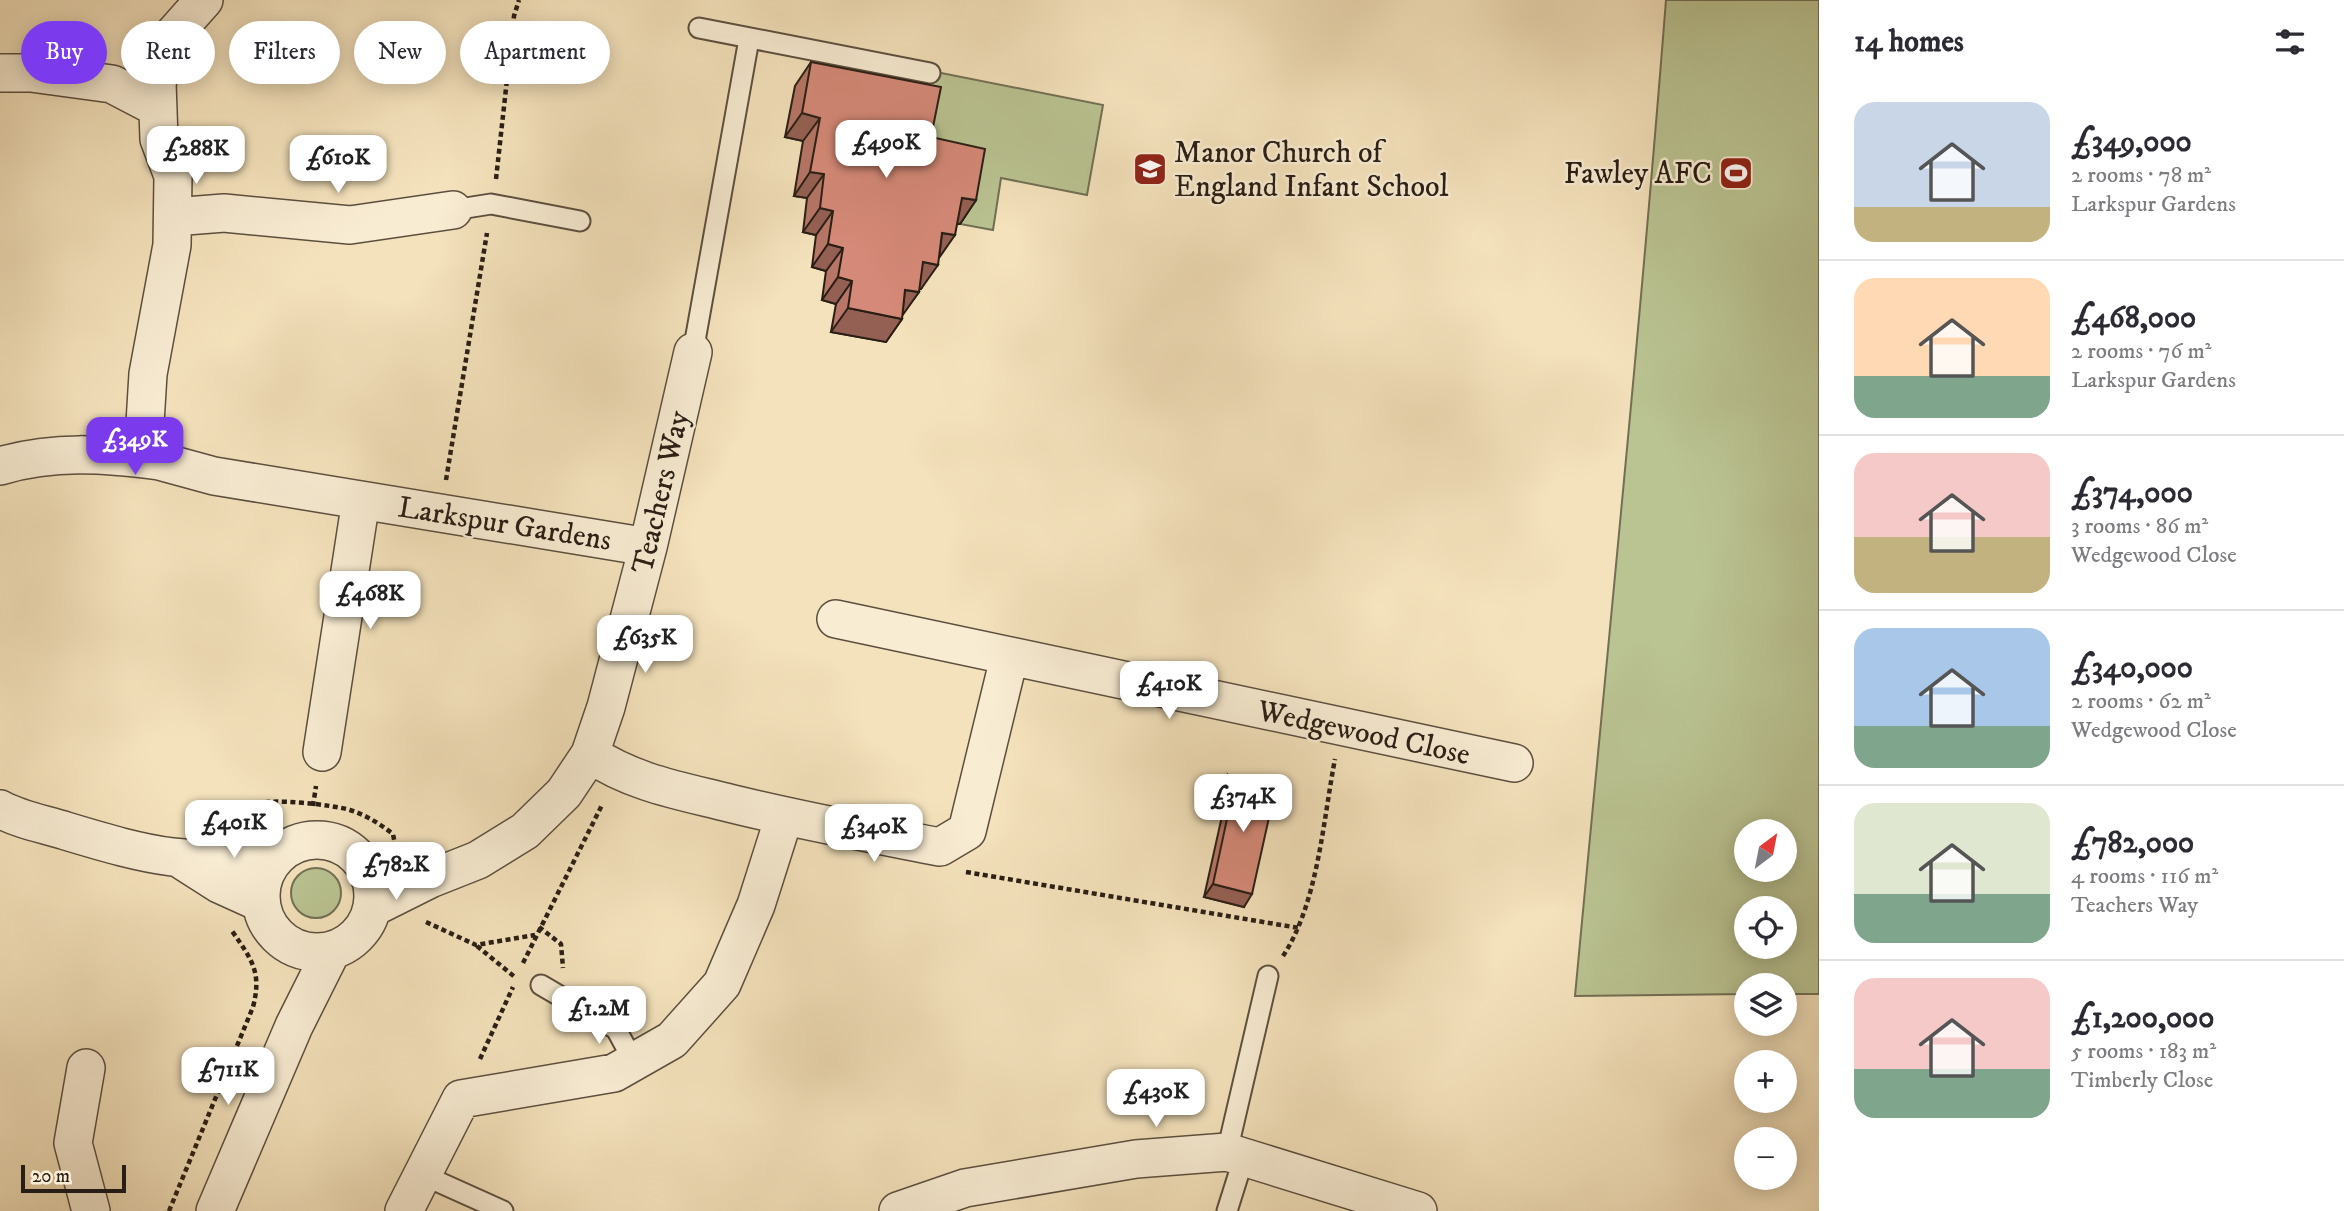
<!DOCTYPE html>
<meta charset="utf-8">
<style>
body{margin:0;font-family:"IM FELL DW Pica",serif;background:#f2f2f3;color:#2b2b33;height:100vh;display:flex;flex-direction:column;font-size:26px;white-space:nowrap}
*{box-sizing:border-box;margin:0}
p{font-size:23px;color:#7c7c81}
.icon{flex:none;width:38px;height:38px;fill:none;stroke:currentColor;stroke-width:2;stroke-linecap:round;stroke-linejoin:round}
.map{position:relative;flex:1;overflow:hidden}
.details{display:flex;flex-direction:column;background:#fff;width:525px}
.details>*{flex:none}
.top-card{position:absolute;left:21px;top:21px;width:665px;height:63px;display:flex;gap:14px}
.needle{width:46px;rotate:32deg}
.controls{position:absolute;left:1734px;top:819px;display:grid;gap:14px}
.controls a{display:grid;place-items:center;width:63px;height:63px;border-radius:50%;background:#fff;box-shadow:0 4px 18px #0003;font-size:35px}
.scale{position:absolute;left:21px;bottom:18px;width:105px;box-sizing:border-box;padding-left:7px;border:4px solid #291e15;border-top:0;font-size:19px;line-height:24px;white-space:nowrap;color:#291e15;-webkit-text-stroke:5px #f8ecd3;paint-order:stroke}
.price{position:absolute;translate:-50% -60px;padding:0 16px;border-radius:14px;background:#fff;color:#222;font-size:23px;line-height:46px;filter:drop-shadow(0 2px 4px #0008)}
.price::after{content:'';position:absolute;left:50%;top:42px;width:21px;height:16px;margin-left:-10px;background:inherit;clip-path:polygon(0 0,100% 0,50% 100%)}
.price.on{background:#7c3aed;color:#fff}
ul{padding:0;list-style:none}
li{display:flex;align-items:center;gap:21px;height:175px;padding:0 35px}
li+li{border-top:2px solid #e1e1e2}
li span{display:grid;place-items:center;flex:none;width:196px;height:140px;border-radius:21px;color:#555}
li>.icon{margin-inline-start:auto}
span .icon{width:84px;height:84px;fill:#fffc;stroke-width:1}
li b{font-size:30px}
h2{display:flex;justify-content:space-between;align-items:center;height:84px;padding:0 35px;font-size:30px}
.tag{padding:0 24px;border-radius:32px;background:#fff;box-shadow:0 4px 18px #0003;font-size:24px;line-height:63px}
.tag.on{background:#7c3aed;color:#fff}
main{display:flex;flex:1;min-height:0}
.map>svg:first-child{display:block}
.green{fill:#bac392;stroke:#727054;stroke-width:2;fill-rule:evenodd}
.lines{fill:none;stroke-linecap:round;stroke-linejoin:round}
.service-casing{stroke:#5c4f3f;stroke-width:23}
.minor-casing{stroke:#5c4f3f;stroke-width:40}
.path{stroke:#291e15;stroke-width:4.5;stroke-dasharray:5 3.5;stroke-linecap:butt}
.service{stroke:#f8ecd3;stroke-width:19}
.minor{stroke:#f8ecd3;stroke-width:37}
.wall{fill:#b77667;stroke:#291e15;stroke-width:2}
.shaded-wall{fill:#956054;stroke:#291e15;stroke-width:2}
.building{fill:#d58978;stroke:#291e15;stroke-width:2}
.labels{text-anchor:middle;stroke-width:5;stroke-linejoin:round;paint-order:stroke}
.poi-label{font-size:30px;fill:#291e15;stroke:#f8ecd3;text-anchor:start}
.street-label{font-size:30px;fill:#291e15;stroke:#f8ecd3}
</style>
<main>
<div class="map">
<svg width="1819" height="1211" viewBox="0 0 1819 1211">
<rect width="100%" height="100%" fill="#f4e2bc"/>
<filter id="stains"><feTurbulence type="fractalNoise" baseFrequency=".00286" numOctaves="4"/><feColorMatrix values="0 0 0 0 .2 0 0 0 0 .09 0 0 0 0 .02 0 0 0 .5 -.17"/></filter>
<radialGradient id="worn" r=".72"><stop offset=".6" stop-color="#630" stop-opacity="0"/><stop offset="1" stop-color="#630" stop-opacity=".3"/></radialGradient>
<path class="green" d="M1666,0H1819V994H1785V985H1746V994L1575,996C1606,664 1640,332 1666,0ZM1746,831H1785V870H1746ZM1746,908H1785V947H1746Z
M931,71L1103,105L1087,195L1001,178L993,230L960,224L968,172L914,160Z
M291 893a25 25 0 1 1 50 0a25 25 0 1 1-50 0Z"/>
<g class="lines">
<g class="service-casing">
<path id="service" d="M699,28L930,73
M453,210L491,204L580,221
M693,352L749,39
M541,985L616,1029L634,1062
M1227,1152L1268,976
M423,1175L503,1211
M1227,1211L1244,1157"/>
</g>
<g class="minor-casing">
<path id="minor" d="M204,0L172,36L157,83L159,139L173,176L172,245L148,374L145,423L159,461L214,476L648,547
M0,73H31L112,84L158,108
M173,217L224,213L350,225L453,210
M0,466C54,450 104,454 159,461
M836,619L1514,763
M322,752L361,500
M590,754C632,782 676,790 725,802C796,820 868,833 940,847L967,831L1009,658
M0,809C20,820 44,824 66,831C149,856 193,868 281,852
M261 896a56 56 0 1 1 112 0a56 56 0 1 1-112 0Z
M183,861L219,884L261,903
M372,908L430,879L478,860L525,831L564,793L590,754L606,707L648,547L693,352
M86,1068L73,1143L91,1211
M215,1211L294,1026L332,950
M404,1211L461,1099L614,1073L672,1040L722,984L756,905L784,817
M898,1211L965,1188L1136,1159L1227,1152L1418,1211"/>
</g>
<path class="path" d="M496,179L514,16L519,0
M446,480L487,233
M313,806L316,786
M240,822C243,816 247,809 253,805C267,797 334,805 350,810C366,815 380,824 393,834L397,855
M966,872L1299,928
M426,922L476,945L535,935
M539,927L561,944L563,968
M477,946L516,978
M1283,956C1318,903 1323,821 1335,759
M523,963L602,805
M480,1059L513,987
M169,1211L253,1007C262,972 252,960 232,931"/>
<use href="#service" class="service"/>
<use href="#minor" class="minor"/>
</g>
<path class="wall" d="M811,62L931,137L976,200L960,224H957L921,289H919V292L902,315V319L886,342L831,332L836,304L822,300L826,271L812,267L816,235L803,232L807,198L794,196L803,141L785,137L795,86Z
M1227,775L1244,907L1204,897L1222,816L1212,814L1218,787Z"/>
<path class="shaded-wall" d="M802,113L820,118L803,141L785,137Z
M810,172L824,174L807,198L794,196Z
M962,198L976,200L960,224L946,222Z
M820,208L833,211L816,235L803,232Z
M942,233L955,235L939,258Z
M828,244L843,248L826,271L812,267Z
M923,262L938,265L921,289L906,286Z
M838,277L852,281L836,304L822,300Z
M905,290L919,292L902,316Z
M848,308L902,319L886,342L831,332Z
M1220,801L1254,808L1230,805L1222,816L1212,814Z
M1213,884L1252,894L1244,907L1204,897Z"/>
<path class="building" d="M811,62L941,87L931,137L985,149L976,200L962,198L955,235L942,233L938,265L923,262L919,292L905,290L902,319L848,308L852,281L838,277L843,248L828,244L833,211L820,208L824,174L810,172L820,118L802,113Z
M1227,775L1270,785L1265,812L1270,813L1252,894L1213,884L1230,805L1254,808L1220,801Z"/>
<defs>
<g id="school-square" transform="scale(1.75)"><rect x="-9" y="-9" width="18" height="18" rx="4" fill="#8f2418" stroke="#f8ecd3"/><path d="M0-5L7-2L0 1L-7-2ZM-4 1L0 2.5L4 1V4Q0 6-4 4Z" fill="#fff"/></g>
<g id="stadium-square" transform="scale(1.75)"><rect x="-9" y="-9" width="18" height="18" rx="4" fill="#8f2418" stroke="#f8ecd3"/><path d="M0-5a6.5 5 0 1 0 0 10a6.5 5 0 1 0 0-10ZM-3.5-1.8h7v3.6h-7Z" fill="#fff"/></g>
</defs>
<g fill-rule="evenodd">
<use href="#school-square" x="1150" y="169"/>
<use href="#stadium-square" x="1736" y="173"/>
</g>
<g class="labels">
<g class="poi-label">
<text x="1174" y="162">Manor Church of<tspan x="1174" dy="34">England Infant School</tspan></text>
<text x="1712" y="183" text-anchor="end">Fawley AFC</text>
</g>
<g class="street-label">
<text transform="translate(660 492) rotate(-77)" y="10">Teachers Way</text>
<text transform="translate(505 523) rotate(9)" y="10">Larkspur Gardens</text>
<text transform="translate(1364 732) rotate(12)" y="10">Wedgewood Close</text>
</g>
</g>
<rect width="100%" height="100%" filter="url(#stains)"/>
<rect width="100%" height="100%" fill="url(#worn)"/>
</svg>
<div class="controls">
<a><svg class="needle" viewBox="-14 -14 28 28"><path d="M0-13l5 13h-10z" fill="#e53935"/><path d="M0 13l5-13h-10z" fill="#7c7c81"/></svg></a>
<a><svg class="icon" aria-label="locate" viewBox="0 0 24 24"><circle cx="12" cy="12" r="6"/><path d="M12 2v4M12 18v4M2 12h4M18 12h4"/></svg></a>
<a><svg class="icon" aria-label="layers" viewBox="0 0 24 24"><path d="M12 4l9 5-9 5-9-5zM3 14l9 5 9-5"/></svg></a>
<a>+</a>
<a>−</a>
</div>
<div class="scale">20 m</div>
<b class="price" style="left:886px;top:180px">£490K</b>
<b class="price" style="left:196px;top:186px">£288K</b>
<b class="price" style="left:338px;top:195px">£610K</b>
<b class="price on" style="left:135px;top:477px">£349K</b>
<b class="price" style="left:370px;top:631px">£468K</b>
<b class="price" style="left:645px;top:675px">£635K</b>
<b class="price" style="left:1169px;top:721px">£410K</b>
<b class="price" style="left:1243px;top:834px">£374K</b>
<b class="price" style="left:234px;top:860px">£401K</b>
<b class="price" style="left:874px;top:864px">£340K</b>
<b class="price" style="left:396px;top:902px">£782K</b>
<b class="price" style="left:599px;top:1046px">£1.2M</b>
<b class="price" style="left:228px;top:1107px">£711K</b>
<b class="price" style="left:1156px;top:1129px">£430K</b>
<div class="top-card">
<a class="tag on">Buy</a>
<a class="tag">Rent</a>
<a class="tag">Filters</a>
<a class="tag">New</a>
<a class="tag">Apartment</a>
</div>
</div>
<section class="details">
<h2>14 homes<svg class="icon" aria-label="filters" viewBox="0 0 24 24"><path d="M4 7h16M4 17h16"/><circle cx="9" cy="7" r="2"/><circle cx="15" cy="17" r="2"/></svg></h2>
<ul>
<li><span style="background:linear-gradient(#c9d6e8 75%,#c2b280 0)"><svg class="icon" aria-label="home" viewBox="0 0 24 24"><path d="M3 11l9-7 9 7M6 9v11h12V9"/></svg></span><div><b>£349,000</b><p>2 rooms · 78 m²</p><p>Larkspur Gardens</p></div></li>
<li><span style="background:linear-gradient(#ffd9b3 70%,#7fa58c 0)"><svg class="icon" aria-label="home" viewBox="0 0 24 24"><path d="M3 11l9-7 9 7M6 9v11h12V9"/></svg></span><div><b>£468,000</b><p>2 rooms · 76 m²</p><p>Larkspur Gardens</p></div></li>
<li><span style="background:linear-gradient(#f6c9c9 60%,#c2b280 0)"><svg class="icon" aria-label="home" viewBox="0 0 24 24"><path d="M3 11l9-7 9 7M6 9v11h12V9"/></svg></span><div><b>£374,000</b><p>3 rooms · 86 m²</p><p>Wedgewood Close</p></div></li>
<li><span style="background:linear-gradient(#a9c7e8 70%,#7fa58c 0)"><svg class="icon" aria-label="home" viewBox="0 0 24 24"><path d="M3 11l9-7 9 7M6 9v11h12V9"/></svg></span><div><b>£340,000</b><p>2 rooms · 62 m²</p><p>Wedgewood Close</p></div></li>
<li><span style="background:linear-gradient(#dfe7d0 65%,#7fa58c 0)"><svg class="icon" aria-label="home" viewBox="0 0 24 24"><path d="M3 11l9-7 9 7M6 9v11h12V9"/></svg></span><div><b>£782,000</b><p>4 rooms · 116 m²</p><p>Teachers Way</p></div></li>
<li><span style="background:linear-gradient(#f6c9c9 65%,#7fa58c 0)"><svg class="icon" aria-label="home" viewBox="0 0 24 24"><path d="M3 11l9-7 9 7M6 9v11h12V9"/></svg></span><div><b>£1,200,000</b><p>5 rooms · 183 m²</p><p>Timberly Close</p></div></li>
</ul>
</section>
</main>
